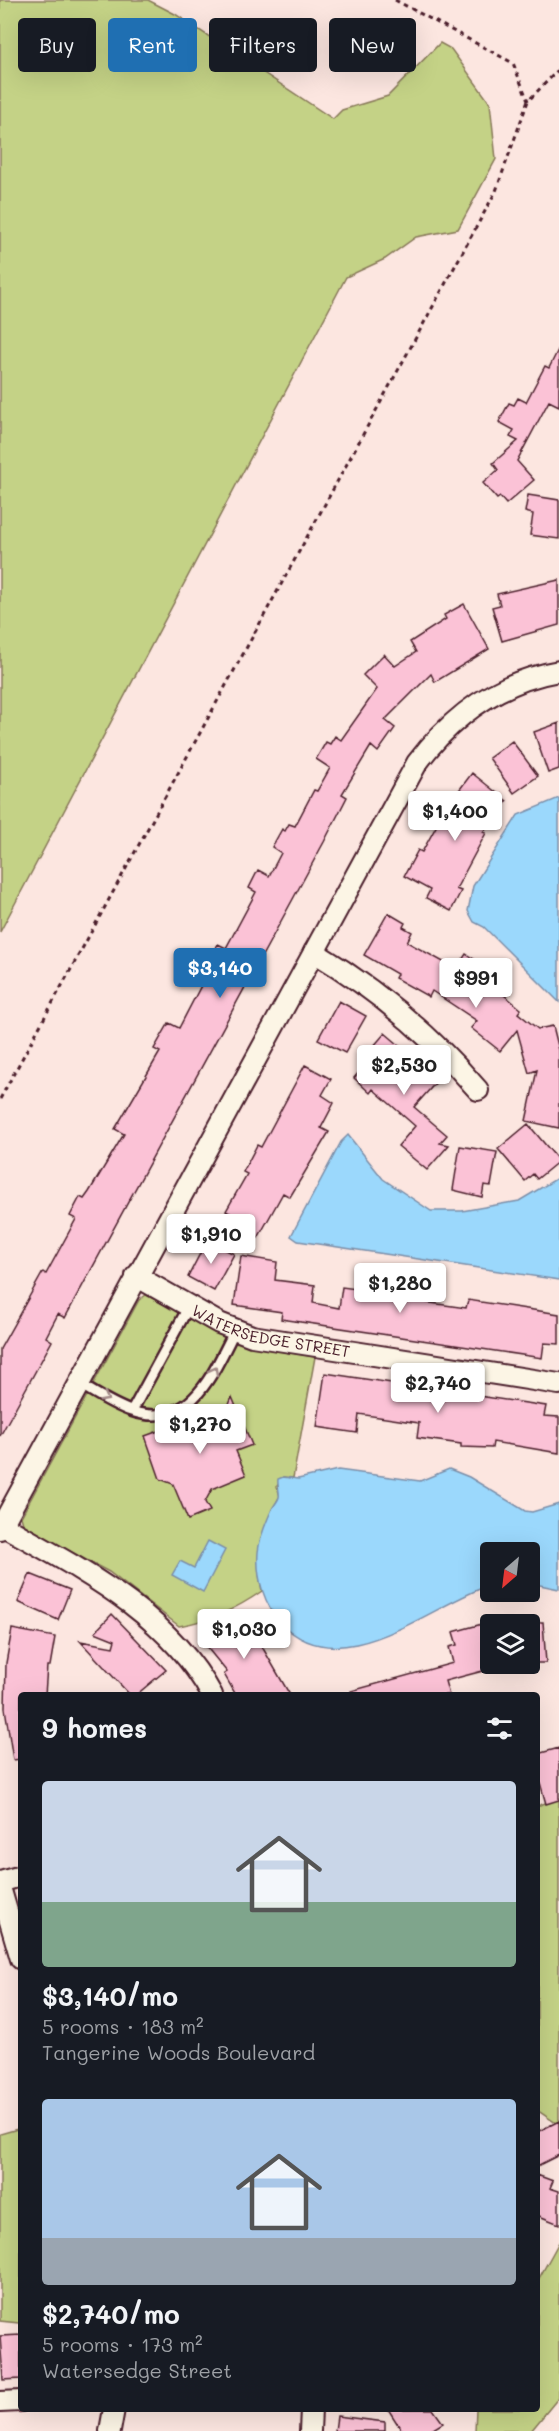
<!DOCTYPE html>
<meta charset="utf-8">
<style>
body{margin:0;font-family:Mali,sans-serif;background:#20242c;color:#f1f3f6;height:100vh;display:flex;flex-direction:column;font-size:22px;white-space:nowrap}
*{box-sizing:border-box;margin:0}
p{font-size:20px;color:#9ea1a6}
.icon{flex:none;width:33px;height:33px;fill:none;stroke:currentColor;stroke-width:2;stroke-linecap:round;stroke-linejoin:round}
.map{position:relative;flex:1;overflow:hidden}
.drawer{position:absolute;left:18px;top:1692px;width:522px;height:720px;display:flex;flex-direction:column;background:#171b24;border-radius:6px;box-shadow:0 6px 24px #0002}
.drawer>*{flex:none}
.hud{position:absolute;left:18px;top:18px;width:524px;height:54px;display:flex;gap:12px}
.needle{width:39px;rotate:208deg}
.controls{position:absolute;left:480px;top:1542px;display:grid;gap:12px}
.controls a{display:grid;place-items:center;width:60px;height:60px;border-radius:6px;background:#171b24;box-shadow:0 6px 24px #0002;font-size:30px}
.price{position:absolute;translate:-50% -51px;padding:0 14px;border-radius:6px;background:#fff;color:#222;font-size:20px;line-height:39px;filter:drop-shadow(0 2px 3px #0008)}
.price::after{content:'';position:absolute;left:50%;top:36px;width:18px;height:14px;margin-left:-9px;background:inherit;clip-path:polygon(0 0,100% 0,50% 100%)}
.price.selected{background:#1f6fb2;color:#fff}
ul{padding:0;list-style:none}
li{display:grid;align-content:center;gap:12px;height:318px;padding:0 24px}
li span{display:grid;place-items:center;height:186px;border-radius:6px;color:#555}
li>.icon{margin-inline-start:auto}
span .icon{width:108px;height:108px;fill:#fffc;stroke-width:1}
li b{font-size:26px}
h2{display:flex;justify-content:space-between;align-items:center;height:72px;padding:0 24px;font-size:26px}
.pill{padding:0 21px;border-radius:6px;background:#171b24;box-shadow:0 6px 24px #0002;font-size:21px;line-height:54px}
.pill.selected{background:#1f6fb2;color:#fff}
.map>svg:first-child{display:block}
.green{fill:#c4d286;stroke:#877858;stroke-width:1.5}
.water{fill:#9bd8fc;stroke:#7b8ea8;stroke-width:1.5}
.building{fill:#fbc2d6;stroke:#4a1f2b;stroke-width:1.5}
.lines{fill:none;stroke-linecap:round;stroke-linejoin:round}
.lane-casing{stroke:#4a1f2b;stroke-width:14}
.street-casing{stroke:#4a1f2b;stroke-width:24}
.path{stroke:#4a1f2b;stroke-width:3;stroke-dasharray:4.5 4.5;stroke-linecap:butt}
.lane{stroke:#fcf5e5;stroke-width:9}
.street{stroke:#fcf5e5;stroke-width:20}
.oneway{stroke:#a38a88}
.labels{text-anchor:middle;stroke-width:6;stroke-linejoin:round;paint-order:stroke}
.street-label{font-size:16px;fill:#4a1f2b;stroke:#fcf5e5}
</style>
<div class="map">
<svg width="559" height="2431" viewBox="0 0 559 2431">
<rect width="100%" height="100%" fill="#fce6e0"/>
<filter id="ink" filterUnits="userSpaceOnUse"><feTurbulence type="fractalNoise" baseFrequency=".0167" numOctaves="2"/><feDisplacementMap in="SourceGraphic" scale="12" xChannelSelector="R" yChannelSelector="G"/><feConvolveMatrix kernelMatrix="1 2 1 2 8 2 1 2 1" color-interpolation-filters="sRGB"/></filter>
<g filter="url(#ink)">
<path class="green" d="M0,0H148L175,14L333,119L342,110L388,96L440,43L451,49L490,103L496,159L458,229L416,237L385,259L346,277L0,932Z
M146,1295L245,1345L315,1357L293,1478L283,1477L277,1486L280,1496C263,1525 254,1558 262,1591C235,1610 211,1620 179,1626L109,1572L24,1527L21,1517L139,1300Z
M559,1798V2125L537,2110V1806Z
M21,2128V2323H19L0,2321V2134Z
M559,2242V2397L531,2431H475L476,2409H537V2282Z"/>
<path class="water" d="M559,798V1002L484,927L474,922L468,911L473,886L518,815Z
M348,1135L383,1179L431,1211H462L519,1201L559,1177V1280L298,1241L291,1236L341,1142Z
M449,1469L469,1477L525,1511L532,1512L559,1504V1589L530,1583V1552H490V1585C430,1605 341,1685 282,1624C264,1605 256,1578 258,1552C259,1540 267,1520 272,1509C274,1505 278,1501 279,1497C280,1492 277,1485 278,1479L283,1477L298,1479L338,1470L420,1481Z
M208,1541L225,1550L203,1592L172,1575L180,1561L194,1568Z"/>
<path class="building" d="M559,348V406L549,401L517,461L534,480L506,504L500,497L497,499L483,483L498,470L493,463L518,441L510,437L514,430L499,422L509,403L514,405L518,398L526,402L545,366L549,368Z
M528,495L559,500V539L530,535L533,514L525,512Z
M559,580V625L502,641L492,607L500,605L497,594Z
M464,604L489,649L435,682L431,674L385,720L395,728L378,752L371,746L342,794L347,797L324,842L65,1318L58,1314L46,1337L52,1341L0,1436V1349L43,1272L46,1274L76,1219L70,1216L80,1197L84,1199L89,1192L124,1134L115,1129L160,1052L154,1049L169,1023L179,1028L208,972L204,970L218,944L226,948L256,892L249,888L258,870L269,876L281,853L272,847L282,829L285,831L289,824L295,826L314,790L317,791L330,768L316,759L326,742L330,744L335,736L341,740L377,689L363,675L384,654L395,666L416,652L410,642L446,619L444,615Z
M559,723V769L548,773L534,732Z
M512,741L538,776L514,793L489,758Z
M472,773L507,801L483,832L486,833L456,889L461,891L451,911L426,898L430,890L404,876L418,850L422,852L448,805Z
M388,913L405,923L403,927L412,932L407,942L456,969L466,954L491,970L485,979L521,1009L518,1013L538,1029L553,1026L559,1050V1128L526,1121L537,1070L529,1073L517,1030L500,1051L471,1028L477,1021L432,991L429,997L395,978L397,974L364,955Z
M339,1001L366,1016L345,1053L318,1039Z
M385,1033L439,1079L414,1107L447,1135L440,1143L449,1145L427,1170L398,1146L415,1126L373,1089L370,1093L354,1078L365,1065L360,1062Z
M305,1065L331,1079L322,1095L334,1103L321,1128L329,1132L290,1197L283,1193L258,1238L244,1231L246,1222L226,1211L247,1174L243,1172L257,1145L261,1147Z
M528,1124L559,1161L537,1179L533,1174L525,1181L498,1149Z
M460,1146L497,1152L491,1186L484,1185L482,1197L453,1190Z
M207,1240L234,1254L214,1291L188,1277Z
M241,1256L277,1262L275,1280L315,1285L313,1303L339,1308L342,1287L379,1292L381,1283L412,1288L410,1300L466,1308L468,1300L559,1314V1344L544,1343L542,1358L281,1319L282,1312L234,1305Z
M325,1373L546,1406L544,1416L559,1417V1453L493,1442L492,1448L461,1447V1444L417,1438L419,1423L359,1414L357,1433L317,1427Z
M232,1397L252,1445L236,1451L246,1475L212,1489L205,1502L210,1511L188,1520L173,1484L160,1479L145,1436L178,1424L181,1416L195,1410L210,1416L227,1410Z
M30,1574L70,1590L58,1620L18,1602Z
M112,1614L166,1670L136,1695H130L80,1641L113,1647L115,1640L95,1632Z
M232,1616L237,1622L243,1618L253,1631L290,1695H236L224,1674L227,1672L201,1640Z
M530,1622H543L546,1663H530Z
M482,1624L490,1664L494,1668L445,1681L449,1695H351V1691L453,1663L449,1647L457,1645L453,1632Z
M12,1629L55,1637L50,1666H47L45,1695H21V1759L13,1760L5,1708L6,1663Z
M559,1748V1800L546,1804L537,1772V1754Z
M559,2121V2155L537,2166V2132Z
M537,2175L553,2181L550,2188L559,2191V2224L539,2216L537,2218Z
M21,2335V2379L3,2380L0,2336Z
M388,2409H433L443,2423L430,2431H402Z
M337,2416L385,2422V2431H335Z"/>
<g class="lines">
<g class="lane-casing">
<path id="lane" d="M78,1383C95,1393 113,1405 131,1411C191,1431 213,1373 235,1330
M132,1411L189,1306"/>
</g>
<g class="street-casing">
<g id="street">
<path d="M314,952C377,990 430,1034 478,1090"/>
<path id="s1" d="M136,1276L219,1323L252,1336L559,1384"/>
<path d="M2,1525C81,1570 167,1612 212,1695"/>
<path d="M0,1529L417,763C453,715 500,681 559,671"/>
<path d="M0,1882L21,1876"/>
<path d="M0,1887L21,1959"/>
<path d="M0,2402L21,2401"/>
<path d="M110,2431L114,2409"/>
<path d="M310,2431L311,2409"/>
</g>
</g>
<path class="path" d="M395,0L513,63L528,101
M0,1099L496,191L528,101L559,69"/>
<use href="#lane" class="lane"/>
<use href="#street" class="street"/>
</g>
<defs><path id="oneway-chevron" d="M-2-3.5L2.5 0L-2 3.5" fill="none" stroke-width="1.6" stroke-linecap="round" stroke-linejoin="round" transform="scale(1.5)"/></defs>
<g class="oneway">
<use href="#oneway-chevron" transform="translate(214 1371) rotate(-61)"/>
<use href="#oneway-chevron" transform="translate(105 1398) rotate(28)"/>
</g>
</g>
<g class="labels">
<g class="street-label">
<text dy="6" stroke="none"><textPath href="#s1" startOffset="148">WATERSEDGE STREET</textPath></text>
</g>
</g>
</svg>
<div class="controls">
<a><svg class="needle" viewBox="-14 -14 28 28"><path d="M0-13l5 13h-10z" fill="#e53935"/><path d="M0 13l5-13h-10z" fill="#9ea1a6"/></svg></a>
<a><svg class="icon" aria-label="layers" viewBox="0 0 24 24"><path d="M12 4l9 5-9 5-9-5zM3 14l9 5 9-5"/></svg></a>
</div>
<b class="price" style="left:455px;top:842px">$1,400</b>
<b class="price selected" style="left:220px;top:999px">$3,140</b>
<b class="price" style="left:476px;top:1009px">$991</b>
<b class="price" style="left:404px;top:1096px">$2,530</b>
<b class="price" style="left:211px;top:1265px">$1,910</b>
<b class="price" style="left:400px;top:1314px">$1,280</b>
<b class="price" style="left:438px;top:1414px">$2,740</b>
<b class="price" style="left:200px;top:1455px">$1,270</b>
<b class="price" style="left:244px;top:1660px">$1,030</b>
<div class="hud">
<a class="pill">Buy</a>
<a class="pill selected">Rent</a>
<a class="pill">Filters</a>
<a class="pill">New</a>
</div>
<section class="drawer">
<h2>9 homes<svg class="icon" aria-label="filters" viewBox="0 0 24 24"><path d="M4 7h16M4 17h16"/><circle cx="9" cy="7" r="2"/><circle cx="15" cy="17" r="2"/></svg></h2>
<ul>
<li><span style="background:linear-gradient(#c9d6e8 65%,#7fa58c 0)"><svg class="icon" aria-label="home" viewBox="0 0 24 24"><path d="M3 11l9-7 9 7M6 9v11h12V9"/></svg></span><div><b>$3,140/mo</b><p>5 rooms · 183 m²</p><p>Tangerine Woods Boulevard</p></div></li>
<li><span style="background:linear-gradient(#a9c7e8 75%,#9aa5b1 0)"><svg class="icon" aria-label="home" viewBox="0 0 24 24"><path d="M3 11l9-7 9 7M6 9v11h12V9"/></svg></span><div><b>$2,740/mo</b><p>5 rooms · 173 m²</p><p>Watersedge Street</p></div></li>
</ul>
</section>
</div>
